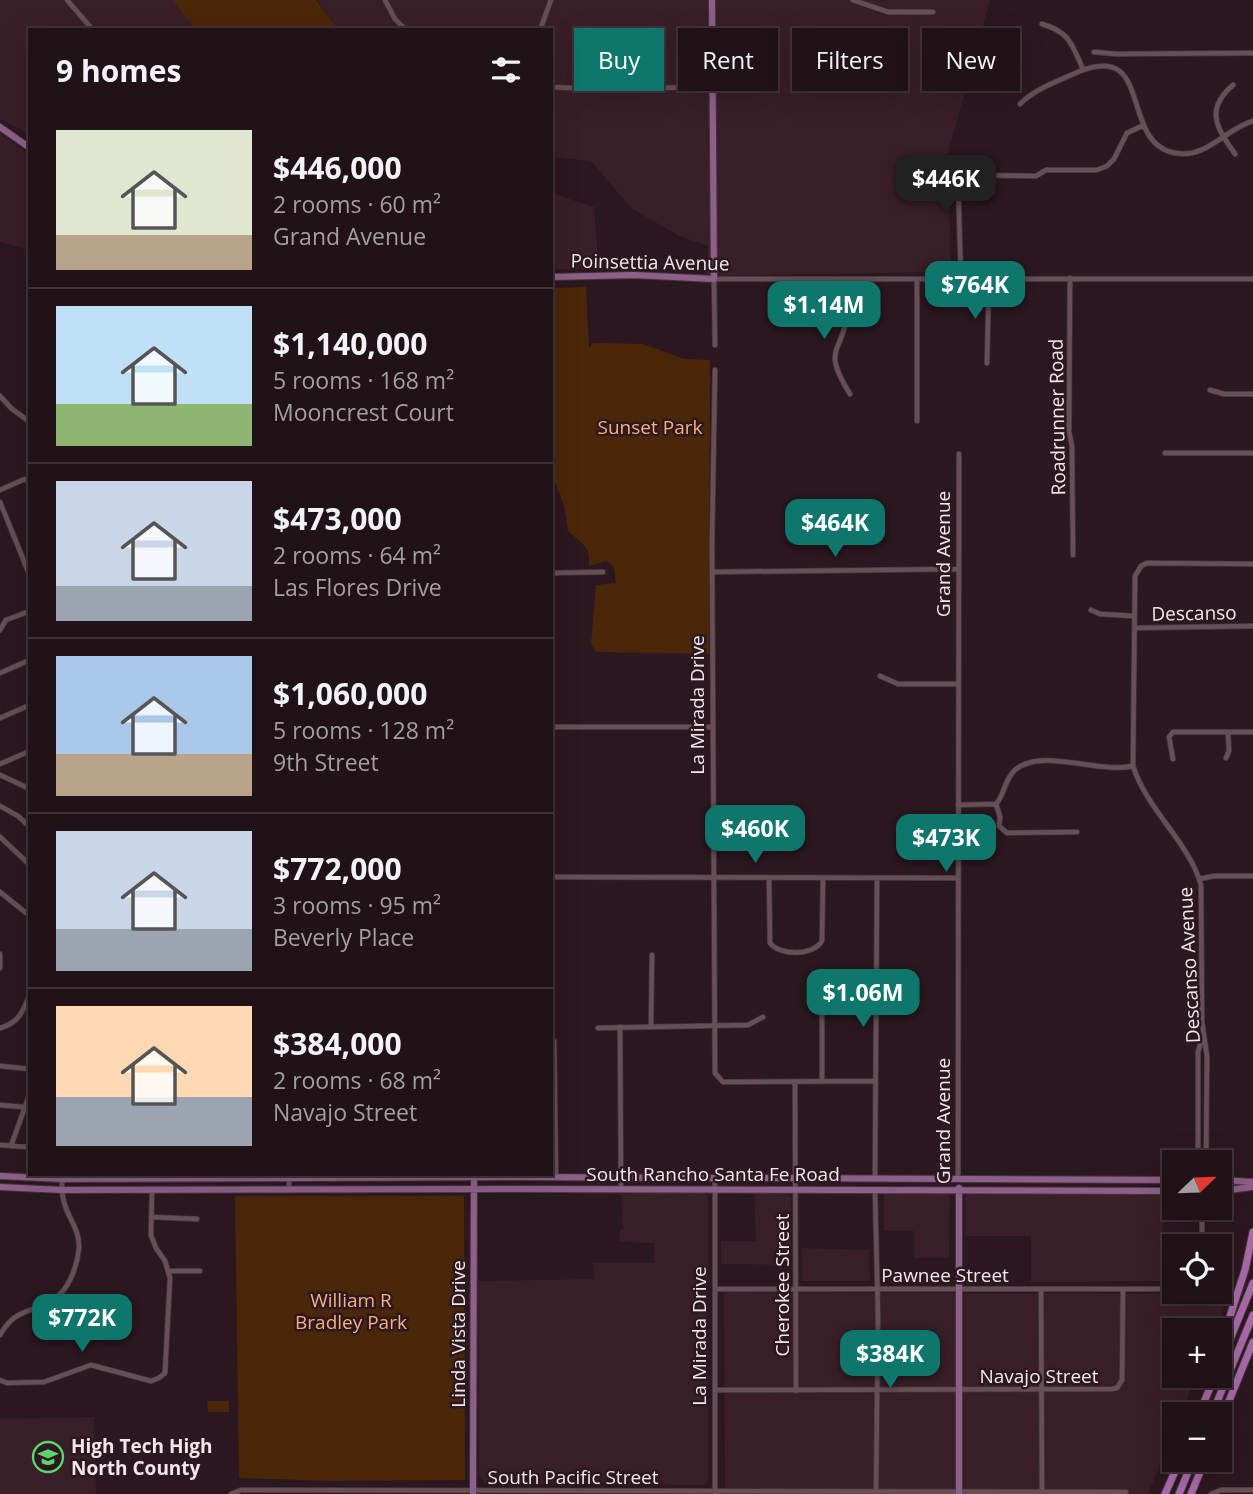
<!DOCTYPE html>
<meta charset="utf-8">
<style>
body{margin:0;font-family:"Open Sans",sans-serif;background:#291b21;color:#f1f3f6;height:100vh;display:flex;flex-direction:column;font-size:26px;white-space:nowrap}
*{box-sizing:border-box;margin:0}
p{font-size:23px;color:#a29ea2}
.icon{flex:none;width:38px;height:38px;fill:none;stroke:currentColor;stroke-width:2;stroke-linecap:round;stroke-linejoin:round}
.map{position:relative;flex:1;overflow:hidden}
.drawer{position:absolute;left:28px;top:28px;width:525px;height:1148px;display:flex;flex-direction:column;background:#211218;border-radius:0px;box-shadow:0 7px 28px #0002,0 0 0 2px #3e3237}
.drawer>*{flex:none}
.top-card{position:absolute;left:574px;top:28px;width:574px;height:63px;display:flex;gap:14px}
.needle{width:46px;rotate:67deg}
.controls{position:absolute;left:1162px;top:1150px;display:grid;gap:14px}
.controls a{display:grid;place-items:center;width:70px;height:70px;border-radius:0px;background:#211218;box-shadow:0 7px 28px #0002,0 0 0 2px #3e3237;font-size:35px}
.price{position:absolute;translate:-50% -60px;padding:0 16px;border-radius:14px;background:#0f766e;color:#fff;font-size:23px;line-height:46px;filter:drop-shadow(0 2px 4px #0008)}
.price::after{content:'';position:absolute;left:50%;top:42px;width:21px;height:16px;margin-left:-10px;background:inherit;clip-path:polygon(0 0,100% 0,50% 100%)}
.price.current{background:#222;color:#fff}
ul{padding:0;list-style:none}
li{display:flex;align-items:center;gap:21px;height:175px;padding:0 28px}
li+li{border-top:2px solid #3e3237}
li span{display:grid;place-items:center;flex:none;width:196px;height:140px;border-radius:0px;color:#555}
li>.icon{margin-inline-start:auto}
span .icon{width:84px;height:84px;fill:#fffc;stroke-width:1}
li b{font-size:30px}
h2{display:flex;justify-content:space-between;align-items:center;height:84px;padding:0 28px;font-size:30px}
.chip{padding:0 24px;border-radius:0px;background:#211218;box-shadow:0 7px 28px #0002,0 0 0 2px #3e3237;font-size:24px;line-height:63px}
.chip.current{background:#0f766e;color:#fff}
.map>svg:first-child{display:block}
.built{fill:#391f28}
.green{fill:#4b270a}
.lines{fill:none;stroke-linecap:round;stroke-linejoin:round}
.minor-casing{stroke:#44363a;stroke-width:6}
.major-casing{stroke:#44363a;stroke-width:8}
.highway-casing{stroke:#44363a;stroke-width:9}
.minor{stroke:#664f57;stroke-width:4.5}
.major{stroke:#8e5f89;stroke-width:6}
.highway{stroke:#a969aa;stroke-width:7}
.labels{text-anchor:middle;stroke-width:5;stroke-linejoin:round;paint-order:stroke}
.street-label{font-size:19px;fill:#f4e6ea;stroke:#2c1820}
.park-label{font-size:19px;fill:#fcaf79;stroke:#2c1820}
.poi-label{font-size:19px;font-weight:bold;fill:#f4e6ea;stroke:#2c1820;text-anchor:start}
</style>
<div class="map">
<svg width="1253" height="1494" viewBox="0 0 1253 1494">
<rect width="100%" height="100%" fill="#2c1820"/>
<path class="built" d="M0,0H172L196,30H30V134L0,119Z
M317,0H990L948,154L951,272L706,276L708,246L679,236L631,208L591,161L551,157V30H339Z
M0,133L30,155V250L0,242Z
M551,193L594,207L599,270L551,269Z
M703,1192L708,1197V1481L705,1485L485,1483L479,1475L478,1281L594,1279L593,1263H654V1243L619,1242L620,1230L623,1229L621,1194Z
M754,1192L787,1193L791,1198V1265L721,1264V1241H756Z
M884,1193H947L950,1198L949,1258H914V1231H884Z
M968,1193H1162L1163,1233L1196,1235L1197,1246H1174V1281L1031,1282V1236H965V1197Z
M801,1248L869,1250L870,1281H802Z
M728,1292L1208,1294L1225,1306L1215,1330H1174V1376H1196L1181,1414H1174V1430L1148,1494H725L724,1294Z
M94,1417L96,1494H0V1419Z"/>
<path class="green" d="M172,0H316L339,30H196Z
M586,287L589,348L593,343L643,344L684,359L710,360L709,654L596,652L591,644L596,585L616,583C613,574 619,567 606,561L589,566C591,546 581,543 568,531L564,506L553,476L556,460L551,448V288Z
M235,1196H464L465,1480L336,1481L239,1478Z
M207,1401H229V1412H208Z"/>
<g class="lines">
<g class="minor-casing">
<path id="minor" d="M67,0L93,30
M385,0L395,19L406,30
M853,0L888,12H933
M1042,24C1070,32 1072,45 1083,69
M540,30L551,0
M1094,52L1116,54L1253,53
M1233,85C1204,110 1217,128 1235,154
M551,87L593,89L712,87
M1020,104C1034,90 1053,83 1071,75C1157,34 1117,143 1175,153C1207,159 1225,129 1253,121
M1070,278L1069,431L1072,447L1073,555
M848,279C848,290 849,301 848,312C842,355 821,347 850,394
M961,281L958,178L969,175L1036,176L1046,170H1097L1107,166L1114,159L1127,133L1144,125
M715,345L714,279H1253
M987,363L989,279
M715,370L712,543L715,1073L723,1082L875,1081
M1210,390L1224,394H1253
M0,396L12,409L30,422
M917,421V281
M1165,453H1253
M0,490L25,479L30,481
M0,502L30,576
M712,572L958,569
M551,573L603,572
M1091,610L1100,614L1134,616
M1135,628L1253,626
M0,630L6,620L30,611
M0,673L30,660
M880,676L898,684H958
M0,718L30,705
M551,727H713
M1226,758L1229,751L1228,733
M1173,759L1169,737L1173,732H1253
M0,764L30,751
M0,775L30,789
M996,804L1000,817L999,826L1007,833L1077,832
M958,805L996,804C1005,794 1004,780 1015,770C1042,747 1098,774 1133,766
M0,806L18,816L30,827
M0,837L30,865
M551,877L958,878
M769,878L770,943C780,956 813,956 822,941L823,878
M1199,879L1214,876H1253
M0,892L30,916
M0,954V968
M822,1011V1081
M651,1025L652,955
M620,1027L621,1189
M0,1028C19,1023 23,1011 30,994
M598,1028L748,1025L763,1017
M554,1041L556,1178
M0,1066L30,1069
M793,1082L795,1085L796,1391
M0,1105L23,1107
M0,1145L30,1147
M11,1146L30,1093
M1198,1162V1052L1203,1035
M1206,1162L1207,1056L1202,1022L1201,885C1189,842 1147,810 1133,766L1135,576L1141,566L1147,563L1253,564
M289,1174V1190
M715,1179V1493
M875,1179L877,879
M958,1179L959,454
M875,1190L878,1316L876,1491
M1202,1208V1246
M151,1217L197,1219
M169,1271H200
M715,1289H1174
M1041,1289L1042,1492
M0,1335C16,1307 31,1314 53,1300C69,1290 77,1267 79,1248C80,1230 68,1218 64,1202C61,1193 62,1183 62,1174
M0,1380L7,1383L44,1382L91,1365L151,1381L159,1378L165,1373L170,1278L165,1261L156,1248L151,1235L152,1190
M715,1390L1112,1389L1117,1388L1122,1380L1123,1289
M231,1494L241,1490L1126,1492
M1211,1494L1221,1490H1253"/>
</g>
<g class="major-casing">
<path id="major" d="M0,127L30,148
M551,277L634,275L714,279L712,0
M0,1176L62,1179L515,1177L1174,1180
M1220,1180L1253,1182
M0,1187L62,1190L515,1189L1174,1191
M959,1188V1494
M1220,1191L1253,1187
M473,1494L474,1176"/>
</g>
<g class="highway-casing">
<path id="highway" d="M1220,1347L1245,1270L1253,1232
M1220,1364L1253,1283
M1199,1414L1215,1376
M1212,1414L1253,1315
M1220,1423L1253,1342
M1165,1494L1180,1460
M1179,1494L1193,1460
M1191,1494L1205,1460"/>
</g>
<use href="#minor" class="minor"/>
<use href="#major" class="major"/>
<use href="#highway" class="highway"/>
</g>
<defs>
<g id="school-ring" transform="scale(1.575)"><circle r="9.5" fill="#2c1820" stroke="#5ed56c" stroke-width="1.5"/><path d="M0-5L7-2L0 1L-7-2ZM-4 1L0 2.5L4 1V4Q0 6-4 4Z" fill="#5ed56c"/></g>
</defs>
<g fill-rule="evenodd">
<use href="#school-ring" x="48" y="1457"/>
</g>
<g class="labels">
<g class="street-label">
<text transform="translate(650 262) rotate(1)" y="7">Poinsettia Avenue</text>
<text transform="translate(1057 417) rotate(-91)" y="7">Roadrunner Road</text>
<text transform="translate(943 554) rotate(-90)" y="7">Grand Avenue</text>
<text transform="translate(1194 613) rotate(-1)" y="7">Descanso</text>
<text transform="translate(697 705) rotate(-90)" y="7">La Mirada Drive</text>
<text transform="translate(1189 965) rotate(-93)" y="7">Descanso Avenue</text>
<text transform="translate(943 1121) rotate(-90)" y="7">Grand Avenue</text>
<text x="713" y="1181">South Rancho Santa Fe Road</text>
<text x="945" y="1282">Pawnee Street</text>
<text transform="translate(782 1285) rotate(-90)" y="7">Cherokee Street</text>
<text transform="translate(458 1334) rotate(-90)" y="7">Linda Vista Drive</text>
<text transform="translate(699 1336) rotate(-90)" y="7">La Mirada Drive</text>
<text x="1039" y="1383">Navajo Street</text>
<text x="573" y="1484">South Pacific Street</text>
</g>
<g class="park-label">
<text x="650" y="434">Sunset Park</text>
<text x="351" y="1307">William R<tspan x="351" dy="22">Bradley Park</tspan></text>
</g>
<g class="poi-label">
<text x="71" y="1453">High Tech High<tspan x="71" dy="22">North County</tspan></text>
</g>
</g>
</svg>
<div class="controls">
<a><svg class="needle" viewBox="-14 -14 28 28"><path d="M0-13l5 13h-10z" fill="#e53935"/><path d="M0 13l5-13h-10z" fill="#a29ea2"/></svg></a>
<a><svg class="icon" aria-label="locate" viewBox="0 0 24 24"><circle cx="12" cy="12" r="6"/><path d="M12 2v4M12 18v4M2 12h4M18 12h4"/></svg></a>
<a>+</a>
<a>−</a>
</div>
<b class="price current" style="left:946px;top:215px">$446K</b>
<b class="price" style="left:975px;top:321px">$764K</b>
<b class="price" style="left:824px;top:341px">$1.14M</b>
<b class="price" style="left:835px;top:559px">$464K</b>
<b class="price" style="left:755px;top:865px">$460K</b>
<b class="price" style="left:946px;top:874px">$473K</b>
<b class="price" style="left:863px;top:1029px">$1.06M</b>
<b class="price" style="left:82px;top:1354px">$772K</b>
<b class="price" style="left:890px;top:1390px">$384K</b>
<div class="top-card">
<a class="chip current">Buy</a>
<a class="chip">Rent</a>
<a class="chip">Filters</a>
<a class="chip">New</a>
</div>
<section class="drawer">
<h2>9 homes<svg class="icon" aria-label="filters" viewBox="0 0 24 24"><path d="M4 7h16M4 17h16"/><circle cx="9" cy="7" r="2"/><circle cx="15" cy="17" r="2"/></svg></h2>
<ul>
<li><span style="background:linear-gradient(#dfe7d0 75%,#b9a48a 0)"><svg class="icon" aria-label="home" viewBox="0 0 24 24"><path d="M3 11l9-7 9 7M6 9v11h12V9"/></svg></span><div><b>$446,000</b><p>2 rooms · 60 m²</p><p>Grand Avenue</p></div></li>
<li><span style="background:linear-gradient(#bfe0f5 70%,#8fb573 0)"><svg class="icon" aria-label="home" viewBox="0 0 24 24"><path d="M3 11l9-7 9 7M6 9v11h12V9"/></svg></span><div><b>$1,140,000</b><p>5 rooms · 168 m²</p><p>Mooncrest Court</p></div></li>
<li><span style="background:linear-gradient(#c9d6e8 75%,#9aa5b1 0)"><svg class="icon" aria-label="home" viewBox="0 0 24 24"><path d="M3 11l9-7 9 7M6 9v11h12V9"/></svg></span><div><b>$473,000</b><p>2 rooms · 64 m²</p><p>Las Flores Drive</p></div></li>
<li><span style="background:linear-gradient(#a9c7e8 70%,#b9a48a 0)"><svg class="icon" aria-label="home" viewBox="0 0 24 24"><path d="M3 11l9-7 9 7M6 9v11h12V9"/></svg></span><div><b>$1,060,000</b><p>5 rooms · 128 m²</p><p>9th Street</p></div></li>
<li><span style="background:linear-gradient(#c9d6e8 70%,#9aa5b1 0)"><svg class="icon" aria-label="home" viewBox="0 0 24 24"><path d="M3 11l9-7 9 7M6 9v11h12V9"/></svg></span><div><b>$772,000</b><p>3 rooms · 95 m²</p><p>Beverly Place</p></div></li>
<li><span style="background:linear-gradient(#ffd9b3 65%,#9aa5b1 0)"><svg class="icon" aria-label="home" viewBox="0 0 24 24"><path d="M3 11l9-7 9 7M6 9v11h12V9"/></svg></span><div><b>$384,000</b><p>2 rooms · 68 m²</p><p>Navajo Street</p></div></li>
</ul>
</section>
</div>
